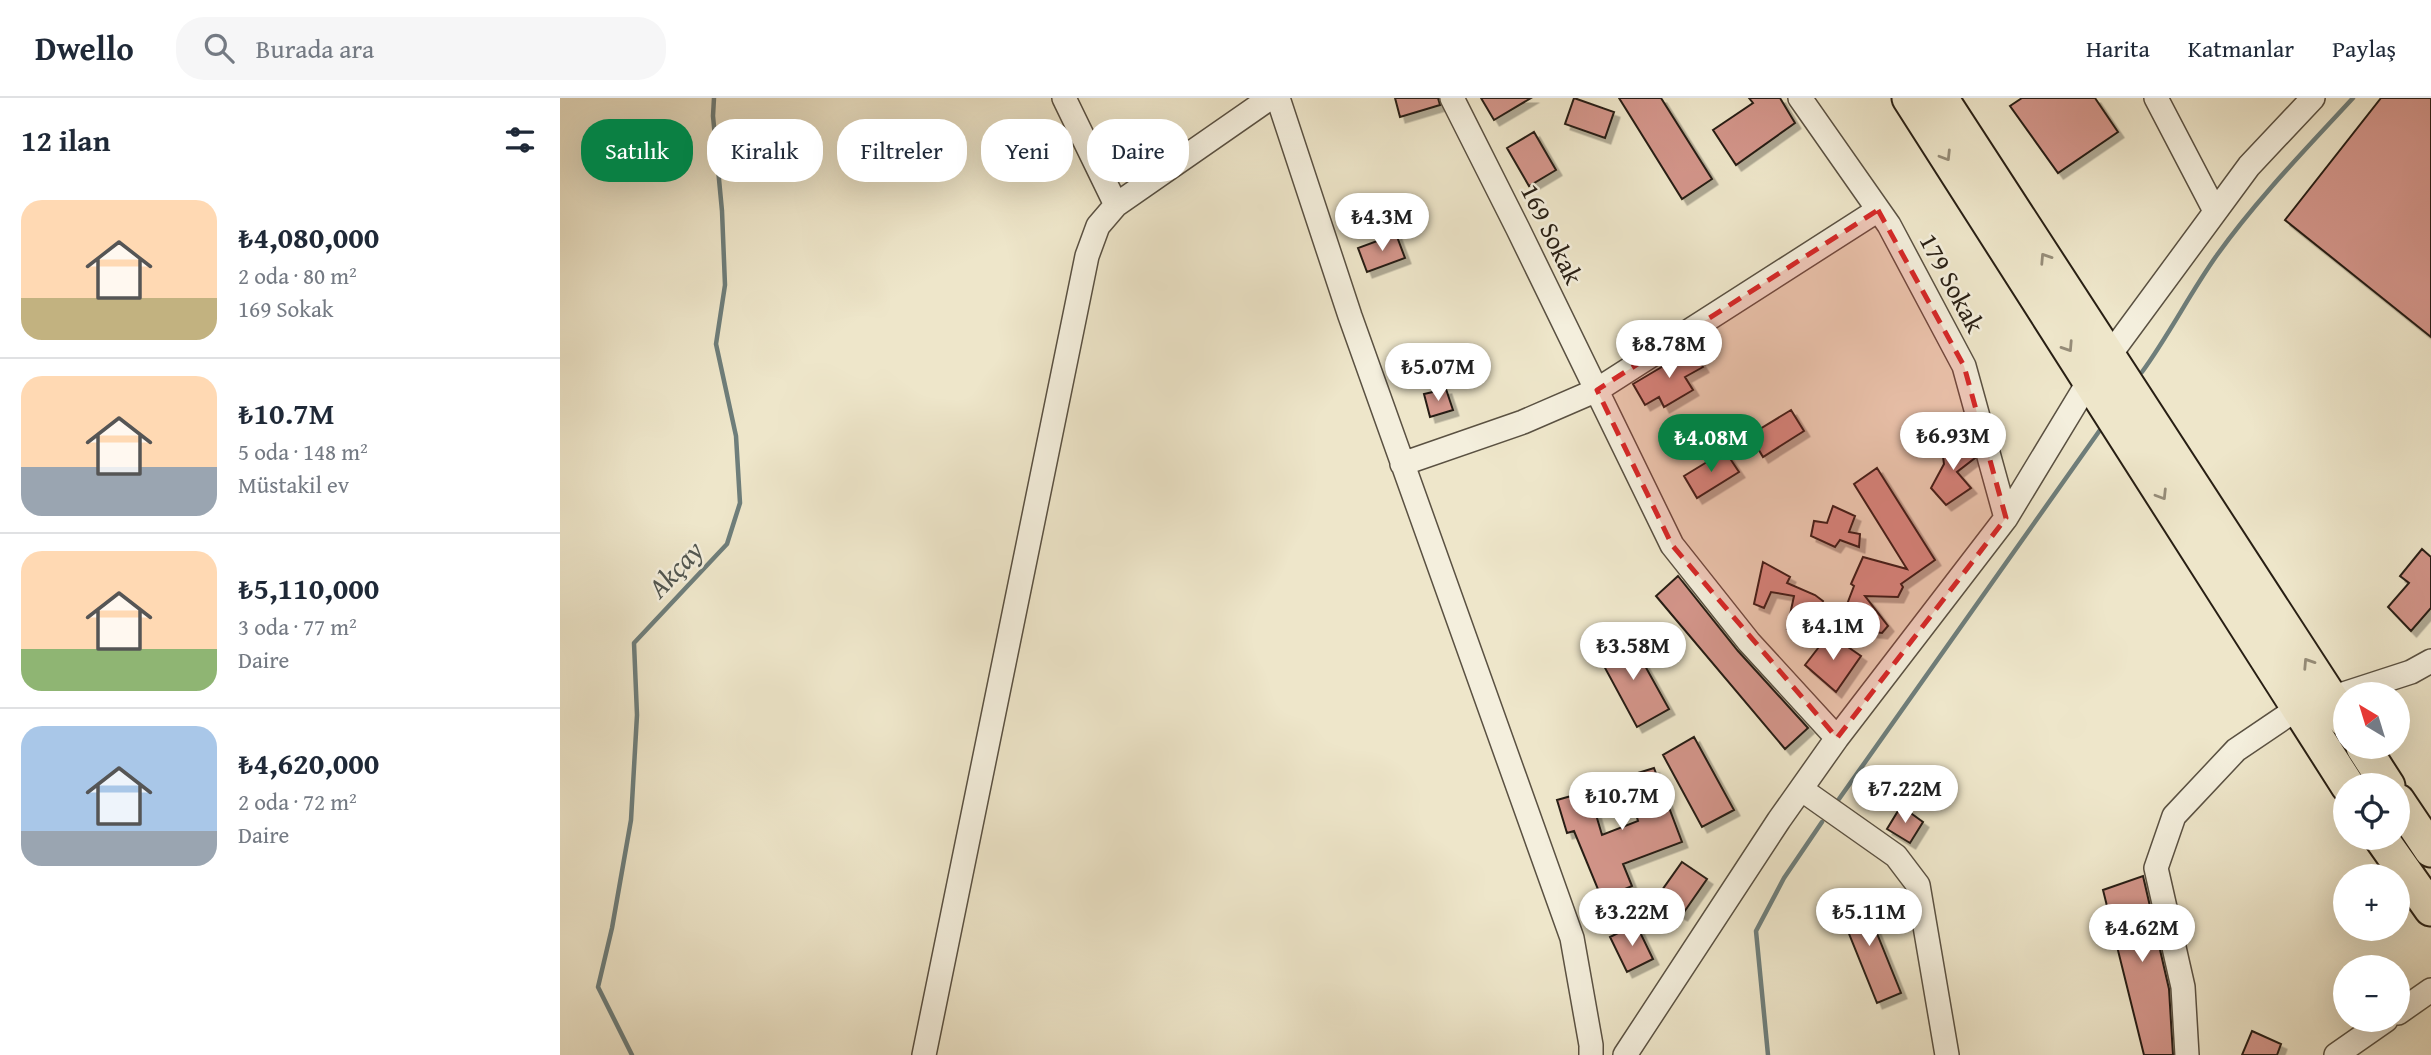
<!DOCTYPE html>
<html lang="tr">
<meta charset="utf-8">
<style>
body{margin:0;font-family:"Gentium Book Plus",serif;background:#f6f6f7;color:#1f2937;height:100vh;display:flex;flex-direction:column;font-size:26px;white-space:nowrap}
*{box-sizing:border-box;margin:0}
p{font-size:23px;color:#747a83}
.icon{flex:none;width:38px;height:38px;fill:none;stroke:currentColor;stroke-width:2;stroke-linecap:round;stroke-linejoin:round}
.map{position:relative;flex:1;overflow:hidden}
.drawer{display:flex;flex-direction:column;background:#fff;width:560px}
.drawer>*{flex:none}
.top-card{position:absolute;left:21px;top:21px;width:665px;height:63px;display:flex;gap:14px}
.needle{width:46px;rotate:322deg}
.controls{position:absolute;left:1773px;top:584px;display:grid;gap:14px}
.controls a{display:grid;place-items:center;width:77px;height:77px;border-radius:50%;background:#fff;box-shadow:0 7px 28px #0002;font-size:35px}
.price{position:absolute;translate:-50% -60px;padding:0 16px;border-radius:24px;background:#fff;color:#222;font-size:23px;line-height:46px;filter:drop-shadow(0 2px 4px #0008)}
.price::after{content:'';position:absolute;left:50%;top:42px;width:21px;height:16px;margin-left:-10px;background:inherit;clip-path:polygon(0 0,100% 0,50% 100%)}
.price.active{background:#0b8043;color:#fff}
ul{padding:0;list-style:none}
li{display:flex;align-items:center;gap:21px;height:175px;padding:0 21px}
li+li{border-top:2px solid #e0e1e3}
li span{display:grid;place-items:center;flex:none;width:196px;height:140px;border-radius:21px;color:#555}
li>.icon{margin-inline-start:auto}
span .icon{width:84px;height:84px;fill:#fffc;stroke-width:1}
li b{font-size:30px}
h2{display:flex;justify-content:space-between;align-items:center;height:84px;padding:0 21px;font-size:30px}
.chip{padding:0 24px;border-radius:28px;background:#fff;box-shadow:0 7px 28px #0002;font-size:24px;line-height:63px}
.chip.active{background:#0b8043;color:#fff}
header{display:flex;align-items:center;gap:42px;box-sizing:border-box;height:98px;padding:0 35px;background:#fff;border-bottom:2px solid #e0e1e3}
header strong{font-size:33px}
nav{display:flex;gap:38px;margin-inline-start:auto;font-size:24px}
.search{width:490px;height:63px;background:#f6f6f7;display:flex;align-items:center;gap:18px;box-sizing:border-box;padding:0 24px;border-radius:28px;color:#747a83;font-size:26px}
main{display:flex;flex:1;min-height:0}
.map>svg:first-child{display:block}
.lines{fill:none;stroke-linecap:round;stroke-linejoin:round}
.stream{stroke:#6e7e7b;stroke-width:4.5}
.building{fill:#d3958a;stroke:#281f14;stroke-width:2;filter:url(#shadow)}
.minor-casing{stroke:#5a5142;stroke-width:26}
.highway-casing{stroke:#281f14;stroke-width:37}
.minor{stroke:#f4efdd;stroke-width:23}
.highway{stroke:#eee6ca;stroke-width:33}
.oneway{stroke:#958c78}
.marked{fill:#d62828;fill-opacity:0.2;stroke:#d62828;stroke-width:5;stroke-dasharray:14 9;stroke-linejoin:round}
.labels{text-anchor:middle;stroke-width:5;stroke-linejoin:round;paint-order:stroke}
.street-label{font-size:26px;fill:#281f14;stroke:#f4efdd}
.water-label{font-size:28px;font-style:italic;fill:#515650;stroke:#f4efdd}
</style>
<header>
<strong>Dwello</strong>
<div class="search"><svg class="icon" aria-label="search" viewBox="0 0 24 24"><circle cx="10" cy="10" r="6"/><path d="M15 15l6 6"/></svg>Burada ara</div>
<nav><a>Harita</a><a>Katmanlar</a><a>Paylaş</a></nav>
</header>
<main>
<section class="drawer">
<h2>12 ilan<svg class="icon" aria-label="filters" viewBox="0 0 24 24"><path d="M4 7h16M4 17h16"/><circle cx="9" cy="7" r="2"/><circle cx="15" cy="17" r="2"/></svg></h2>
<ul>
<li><span style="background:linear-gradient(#ffd9b3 70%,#c2b280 0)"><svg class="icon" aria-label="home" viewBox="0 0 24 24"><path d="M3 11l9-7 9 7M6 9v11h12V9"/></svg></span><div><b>₺4,080,000</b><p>2 oda · 80 m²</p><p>169 Sokak</p></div></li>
<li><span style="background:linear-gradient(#ffd9b3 65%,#9aa5b1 0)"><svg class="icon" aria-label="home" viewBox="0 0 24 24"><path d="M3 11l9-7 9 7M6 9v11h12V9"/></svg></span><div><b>₺10.7M</b><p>5 oda · 148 m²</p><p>Müstakil ev</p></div></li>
<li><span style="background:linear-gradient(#ffd9b3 70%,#8fb573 0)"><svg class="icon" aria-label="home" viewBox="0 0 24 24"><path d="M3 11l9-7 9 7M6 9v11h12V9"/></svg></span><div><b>₺5,110,000</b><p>3 oda · 77 m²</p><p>Daire</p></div></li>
<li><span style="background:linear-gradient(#a9c7e8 75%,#9aa5b1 0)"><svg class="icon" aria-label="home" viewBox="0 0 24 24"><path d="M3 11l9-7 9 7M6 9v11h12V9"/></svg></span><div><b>₺4,620,000</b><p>2 oda · 72 m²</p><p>Daire</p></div></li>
</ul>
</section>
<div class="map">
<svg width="1871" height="957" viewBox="0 0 1871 957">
<defs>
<filter id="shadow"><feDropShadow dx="5.5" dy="5.5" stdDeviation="0" flood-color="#0004"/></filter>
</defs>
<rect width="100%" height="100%" fill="#eee6ca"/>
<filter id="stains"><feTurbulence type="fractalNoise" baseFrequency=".00286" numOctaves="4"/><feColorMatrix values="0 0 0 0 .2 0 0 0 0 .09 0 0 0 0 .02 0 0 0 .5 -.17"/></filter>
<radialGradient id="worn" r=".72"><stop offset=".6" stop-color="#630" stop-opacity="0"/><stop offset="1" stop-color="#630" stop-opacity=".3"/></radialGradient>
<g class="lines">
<path class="stream" d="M1582,274C1609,237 1630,195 1657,157C1697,101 1746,51 1793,0
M1279,701L1540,332
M72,957L38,889L52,830L71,722L77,617L74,545L167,446L180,405L176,338L156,246L165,187L162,113L153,18L154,0
M1208,957L1196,833L1224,780L1262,724"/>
</g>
<path class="building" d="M835,0H878L880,7L840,19Z
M921,0H971L934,22Z
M1014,0L1054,14L1045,40L1005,26Z
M1059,0H1101L1152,81L1122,101Z
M1189,0H1220L1235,25L1176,67L1153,32L1193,5Z
M1462,0H1535L1558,34L1498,75L1450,8Z
M1821,0H1871V239L1725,122Z
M974,34L996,72L969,88L947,50Z
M836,136L845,160L807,174L798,150Z
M1132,251L1143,269L1125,279L1133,292L1104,309L1099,299L1085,307L1073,286Z
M886,291L893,312L870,319L864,296Z
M1231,312L1244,333L1203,359L1190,337Z
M1398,338L1415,360L1397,374L1411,390L1386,407L1371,390L1384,366L1382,351Z
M1165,353L1179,374L1137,400L1124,378Z
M1317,370L1375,462L1341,486L1343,489L1338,499L1305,498L1328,528L1322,535L1278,530L1294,488L1291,486L1303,459L1347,471L1294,386Z
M1273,408L1295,418L1289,434L1300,436L1299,449L1280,442L1275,449L1251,438L1254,423L1267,425Z
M1862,451L1871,459V510L1851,533L1828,509L1849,485L1840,478Z
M1203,464L1230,479L1227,485L1255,497L1263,503L1256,520L1244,518L1237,534L1227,531L1234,498L1211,494L1204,510L1194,506Z
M1118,478L1178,553L1248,630L1225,651L1096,498Z
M1269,536L1301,558L1276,594L1245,567Z
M1069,539L1109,611L1077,629L1038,557Z
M1134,639L1174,712L1142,729L1103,657Z
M1094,670L1122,744L1063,766L1072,788L1042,801L1014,733L1007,735L997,702L1029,693L1042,737L1078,723L1065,679Z
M1341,708L1363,724L1350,745L1327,731Z
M1122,764L1147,781L1122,817L1095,802Z
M1583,778L1609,891L1613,957H1584L1543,792Z
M1301,796L1341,895L1317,905L1277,806Z
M1076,826L1093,861L1067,874L1050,839Z
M1692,933L1721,946L1717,957H1682Z"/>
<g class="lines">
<g class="minor-casing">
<path id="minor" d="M504,0L556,107
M718,0L790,218L1012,840L1031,947V957
M892,0L958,131L1112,447L1189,544L1277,640
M1240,0L1329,127L1404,268L1446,420
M1596,0L1655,113
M1549,258L1689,68L1753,0
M842,366L963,324L1037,292L1318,112
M1771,600L1851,574L1871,563
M1241,691L1336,758L1358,787L1387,957
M1838,915L1871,892
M364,957L527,158L538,128L556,107L710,0
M1065,957L1219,722L1277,640L1446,420L1529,283
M1627,957L1623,889L1596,770L1614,718L1676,652L1738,610
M1776,957L1826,922"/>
</g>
<g class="highway-casing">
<path id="highway" d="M1349,0L1788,688
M1381,0L1785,622
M1803,649L1828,688
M1838,703L1871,752
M1821,740L1871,811"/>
</g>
<use href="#minor" class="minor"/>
<use href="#highway" class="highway"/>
</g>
<defs><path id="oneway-chevron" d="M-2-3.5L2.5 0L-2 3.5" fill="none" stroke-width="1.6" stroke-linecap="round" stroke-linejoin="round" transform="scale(1.75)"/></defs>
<g class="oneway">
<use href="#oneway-chevron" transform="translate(1386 58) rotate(58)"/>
<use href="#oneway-chevron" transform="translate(1485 160) rotate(-123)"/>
<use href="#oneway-chevron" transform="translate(1508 249) rotate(57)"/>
<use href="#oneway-chevron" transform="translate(1602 397) rotate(58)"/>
<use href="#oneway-chevron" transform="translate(1748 565) rotate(-123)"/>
</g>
<path class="marked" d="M1318,112L1404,268L1446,420L1277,640L1112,447L1037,292Z"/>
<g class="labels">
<g class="street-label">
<text transform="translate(992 136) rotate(64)" y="9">169 Sokak</text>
<text transform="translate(1392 185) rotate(62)" y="9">179 Sokak</text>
</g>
<g class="water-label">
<text transform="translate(115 471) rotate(-47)" y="10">Akçay</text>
</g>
</g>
<rect width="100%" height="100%" filter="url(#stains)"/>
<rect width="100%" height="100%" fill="url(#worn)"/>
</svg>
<div class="controls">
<a><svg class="needle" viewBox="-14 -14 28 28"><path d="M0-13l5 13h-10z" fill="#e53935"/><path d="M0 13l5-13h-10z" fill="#747a83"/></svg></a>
<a><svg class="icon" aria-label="locate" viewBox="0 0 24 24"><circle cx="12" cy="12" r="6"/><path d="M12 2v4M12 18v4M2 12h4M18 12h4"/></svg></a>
<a>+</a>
<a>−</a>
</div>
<b class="price" style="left:822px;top:155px">₺4.3M</b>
<b class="price" style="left:1109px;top:282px">₺8.78M</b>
<b class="price" style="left:878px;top:305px">₺5.07M</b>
<b class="price" style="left:1393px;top:374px">₺6.93M</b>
<b class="price active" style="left:1151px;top:376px">₺4.08M</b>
<b class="price" style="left:1273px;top:564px">₺4.1M</b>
<b class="price" style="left:1073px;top:584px">₺3.58M</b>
<b class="price" style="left:1345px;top:727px">₺7.22M</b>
<b class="price" style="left:1062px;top:734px">₺10.7M</b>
<b class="price" style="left:1072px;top:850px">₺3.22M</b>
<b class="price" style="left:1309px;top:850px">₺5.11M</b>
<b class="price" style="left:1582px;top:866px">₺4.62M</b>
<div class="top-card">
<a class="chip active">Satılık</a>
<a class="chip">Kiralık</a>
<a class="chip">Filtreler</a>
<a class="chip">Yeni</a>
<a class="chip">Daire</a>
</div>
</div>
</main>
